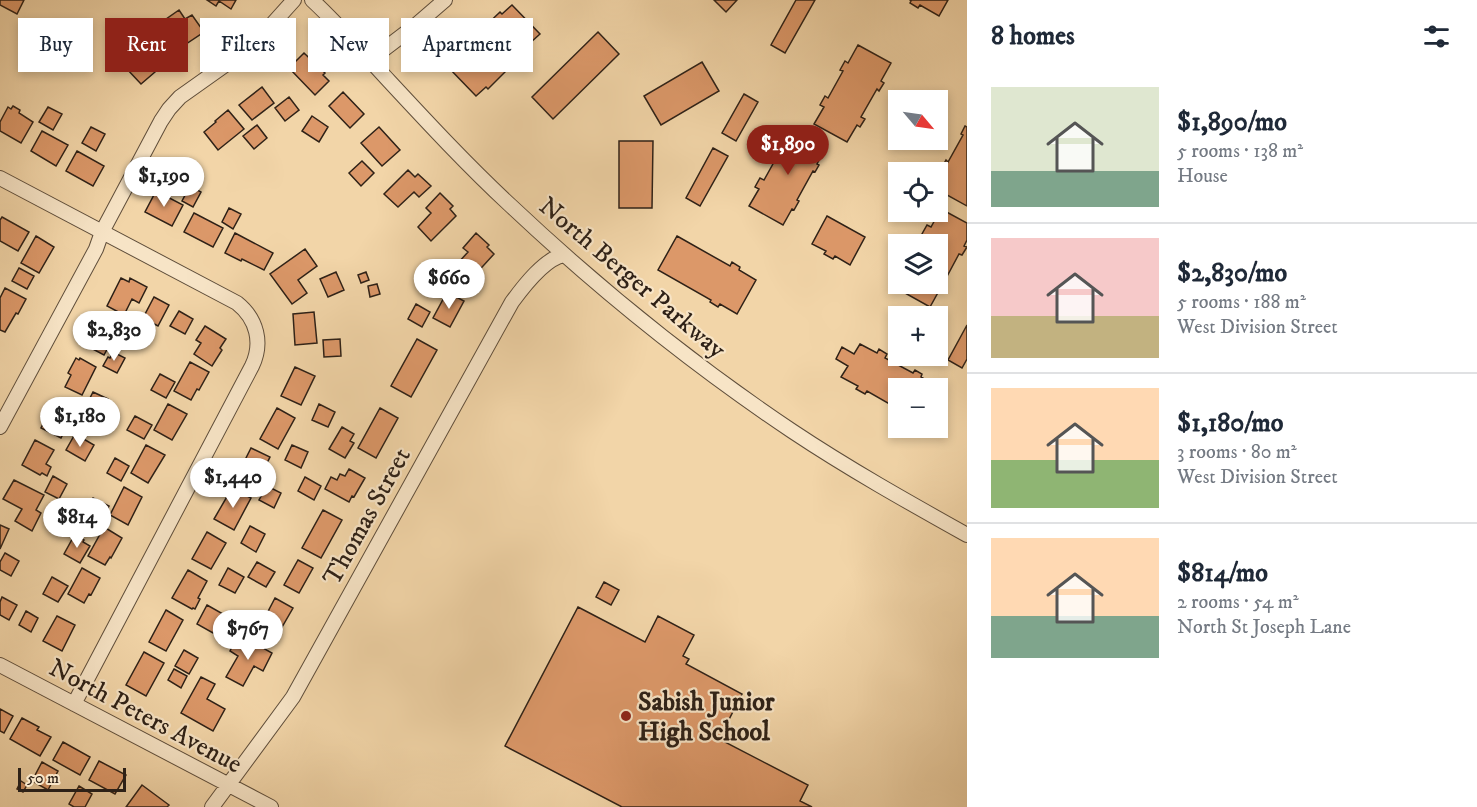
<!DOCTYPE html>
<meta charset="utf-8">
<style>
body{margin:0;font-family:"IM FELL DW Pica",serif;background:#f2f2f3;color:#1f2937;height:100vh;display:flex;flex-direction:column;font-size:22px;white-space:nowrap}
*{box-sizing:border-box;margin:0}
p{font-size:20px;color:#747a83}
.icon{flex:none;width:33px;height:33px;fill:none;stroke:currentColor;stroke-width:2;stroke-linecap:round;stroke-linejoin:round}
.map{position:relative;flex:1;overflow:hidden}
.side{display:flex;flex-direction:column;background:#fff;width:510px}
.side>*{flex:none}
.banner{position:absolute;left:18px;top:18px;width:570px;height:54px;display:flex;gap:12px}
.needle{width:39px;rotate:119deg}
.controls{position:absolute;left:888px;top:90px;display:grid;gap:12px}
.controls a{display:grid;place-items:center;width:60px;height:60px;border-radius:0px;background:#fff;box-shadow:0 3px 9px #0003;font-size:30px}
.scale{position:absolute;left:18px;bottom:15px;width:108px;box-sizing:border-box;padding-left:6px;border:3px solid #2e2117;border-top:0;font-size:16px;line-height:21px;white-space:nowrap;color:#2e2117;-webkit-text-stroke:4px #f7e4c6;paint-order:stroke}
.price{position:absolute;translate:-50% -51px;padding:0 14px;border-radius:21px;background:#fff;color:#222;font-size:20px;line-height:39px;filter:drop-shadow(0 2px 3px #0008)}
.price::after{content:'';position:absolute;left:50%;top:36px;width:18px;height:14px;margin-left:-9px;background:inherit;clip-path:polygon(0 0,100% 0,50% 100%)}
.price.current{background:#8f2418;color:#fff}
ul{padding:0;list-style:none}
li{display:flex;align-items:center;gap:18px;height:150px;padding:0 24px}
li+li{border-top:2px solid #e0e1e3}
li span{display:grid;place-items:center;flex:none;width:168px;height:120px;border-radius:0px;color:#555}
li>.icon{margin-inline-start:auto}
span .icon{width:72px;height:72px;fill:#fffc;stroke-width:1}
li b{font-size:26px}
h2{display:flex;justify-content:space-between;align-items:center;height:72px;padding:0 24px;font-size:26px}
.tag{padding:0 21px;border-radius:0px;background:#fff;box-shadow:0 3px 9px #0003;font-size:21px;line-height:54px}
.tag.current{background:#8f2418;color:#fff}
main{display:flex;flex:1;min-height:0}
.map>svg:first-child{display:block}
.building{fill:#dc9869;stroke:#2e2117;stroke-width:1.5}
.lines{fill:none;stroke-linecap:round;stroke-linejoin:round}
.minor-casing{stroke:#5f4e3b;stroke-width:16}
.minor{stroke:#f7e4c6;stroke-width:14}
.poi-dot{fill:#8f2418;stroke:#f7e4c6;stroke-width:2}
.labels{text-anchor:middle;stroke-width:4.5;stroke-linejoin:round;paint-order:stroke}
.street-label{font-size:26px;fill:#2e2117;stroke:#f7e4c6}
.poi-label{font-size:26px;font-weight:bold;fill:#2e2117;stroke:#f7e4c6;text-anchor:start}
</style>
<main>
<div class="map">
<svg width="967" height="807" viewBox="0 0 967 807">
<rect width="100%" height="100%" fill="#f2d5a8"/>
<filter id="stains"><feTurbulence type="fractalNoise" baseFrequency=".00333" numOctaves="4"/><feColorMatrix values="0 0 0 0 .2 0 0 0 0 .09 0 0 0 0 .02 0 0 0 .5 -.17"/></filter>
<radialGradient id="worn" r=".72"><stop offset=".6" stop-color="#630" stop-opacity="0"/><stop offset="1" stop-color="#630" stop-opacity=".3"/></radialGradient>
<path class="building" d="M0,0H24L17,14L0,5Z
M207,0H236L231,9L219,1L216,6Z
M714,0H737L726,12Z
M796,0H815L785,53L771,45Z
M910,0H948L939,16L920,5L918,8L910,3L911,1Z
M512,5L540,34L530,43L532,45L519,58L517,56L509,63L511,66L488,89L486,87L476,96L448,67L458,58L455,55L500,12L502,14Z
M179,10L185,19L192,15L204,32L177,50L159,24Z
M598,32L619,54L553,119L532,97Z
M155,44L169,60L141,84L127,69Z
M858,45L891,63L881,81L884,83L879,91L877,89L861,117L865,119L860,127L857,125L847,142L814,124L824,107L820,105L825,96L828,98L843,71L840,70L845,61L848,63Z
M304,53L325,73L323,75L329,81L315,95L289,68Z
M702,62L719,91L661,125L644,96Z
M262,87L274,103L252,120L239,105Z
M343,92L364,114L350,128L329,106Z
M744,94L758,102L736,141L722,133Z
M289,97L299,110L285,121L275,108Z
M13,106L20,110L19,113L33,122L21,143L0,131V122L8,107L11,109Z
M48,107L62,114L53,130L39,122Z
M228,110L244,129L218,150L204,132L216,122L215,121Z
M312,116L328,127L319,142L302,131Z
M257,125L267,138L254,149L243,136Z
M965,126L967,127V206L938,190V181L944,170L941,169L946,160L948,162L963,135L961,134Z
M91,127L105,134L96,151L82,143Z
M379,127L400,150L382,166L361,143Z
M793,127L827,145L817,164L819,165L815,172L813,171L797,200L799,201L794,210L792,209L783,225L749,206L759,189L755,187L760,178L764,180L779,153L776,151L781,143L784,144Z
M42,131L68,145L56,166L31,151Z
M619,141H653L652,208H619Z
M713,148L728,156L700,206L686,198Z
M77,151L104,166L93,186L66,171Z
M362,161L374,173L361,186L349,173Z
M408,170L415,177L418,174L431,186L419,197L414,192L398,207L384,194Z
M190,186L201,192L193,207L182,201Z
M156,191L183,205L172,226L145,212Z
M440,193L453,206L450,209L456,216L431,241L418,227L431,213L426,208Z
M229,208L241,214L233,229L222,222Z
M941,209L967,223V240L964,246L967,247L962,255L959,254L944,282L947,283L943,291L940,289L930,307L896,288L899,284H938V244H921L926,236L922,234L927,225L931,227Z
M901,212H917L914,218Z
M194,213L223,228L213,247L184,232Z
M827,216L865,237L850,265L835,256L833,259L824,254L826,251L812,244Z
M2,217L29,232L18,251L0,241V220Z
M235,233L273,253L264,270L242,259L241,261L225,253Z
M476,233L489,245L487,247L494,254L473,277L458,263L468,252L463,248Z
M36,236L54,247L39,273L21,263Z
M677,236L730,266L732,262L740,267L739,270L756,280L737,314L720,304L718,307L710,302L711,300L658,270Z
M305,249L317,266L298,280L307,293L292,304L270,274Z
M19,268L34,276L27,289L12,281Z
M336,272L344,290L328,297L320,279Z
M366,272L369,280L361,283L358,275Z
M121,278L129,282L130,278L147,287L139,303L132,299L124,315L107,306Z
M377,284L380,294L370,297L368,286Z
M5,288L26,299L18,314L16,313L5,332L0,330V298Z
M447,292L464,301L450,327L433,318Z
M154,297L169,305L158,326L143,318Z
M416,304L430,312L422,327L408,319Z
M179,311L193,319L185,334L170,326Z
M314,312L317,343L295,345L293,314Z
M100,318L119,327L104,355L87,346L93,336L91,335Z
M967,325V359L962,368L948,360Z
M205,326L226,339L220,348L222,350L212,366L194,354L201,343L196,340Z
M340,339L341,356L324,357L323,340Z
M417,339L437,350L411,397L391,386Z
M860,344L877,353L879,349L887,354L885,358L913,373L915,370L922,374L921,377L939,388L938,390V388H898V412L894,410L895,407L867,391L865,394L856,389L858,386L841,377L848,366L836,359L842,347L854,354Z
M113,352L125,358L117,373L103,366L108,357L110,358Z
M76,358L79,360L80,358L96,367L82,395L65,387L71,375L68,373Z
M190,362L209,372L199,390L197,389L191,400L174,391Z
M295,367L315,376L301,405L281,396Z
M160,374L175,382L166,398L151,390Z
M93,392L108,399L101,416L85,408Z
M54,402L74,412L61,438L41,428Z
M168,404L187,414L172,440L154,430Z
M319,404L335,412L328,427L312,420Z
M277,408L295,418L278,449L260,439Z
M380,408L398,418L376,458L358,448Z
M135,416L152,425L144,439L127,430Z
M342,427L354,434L350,441L354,443L345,458L329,449Z
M75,434L94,445L85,461L66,450Z
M35,440L54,450L46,464L51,467L47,476L42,473L40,475L22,465Z
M146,445L165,455L148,483L131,473Z
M292,445L308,452L301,468L285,460Z
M251,448L270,457L256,485L237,476Z
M115,458L129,466L121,481L107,473Z
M349,469L365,478L354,497L352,496L349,502L325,489L331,477L337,480L340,474L345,476Z
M53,476L67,484L59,499L45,492Z
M305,477L321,486L314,500L298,491Z
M14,480L44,495L36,510L41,513L32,531L15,521L22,509L3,499Z
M267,486L281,493L274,508L259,500Z
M124,487L142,497L128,525L110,515Z
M232,488L251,498L234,530L214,519Z
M93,498L109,506L101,522L85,514Z
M323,510L342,520L321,558L302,548Z
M0,525L9,529L0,549Z
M250,526L265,534L256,552L241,543Z
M104,527L122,538L111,558L110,557L105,565L88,556Z
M207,532L226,543L211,569L192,559Z
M75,534L84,540L83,542L90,546L80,563L64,554Z
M5,553L19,561L11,576L0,570V562Z
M298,560L313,568L299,593L284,585Z
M257,562L275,572L266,587L248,577Z
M82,568L100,578L91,595L89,594L84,603L68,594Z
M228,568L244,577L235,593L219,585Z
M188,570L207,581L198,598L200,599L195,609L193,608L192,609L172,598Z
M52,577L68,586L58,602L43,594Z
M604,582L619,590L611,605L596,597Z
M2,597L17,605L9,620L0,615V602Z
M275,598L293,608L278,634L261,625Z
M207,605L223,614L213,633L197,624Z
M578,607L645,642L658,616L694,635L683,656L689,659L686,664L742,694L719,739L808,785L800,801L812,807H622L505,746Z
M166,610L183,620L166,651L149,642Z
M26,611L38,618L31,632L19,625Z
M241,614L255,621L248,635L234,627Z
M57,616L75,625L62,651L43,641Z
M247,639L272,653L263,671L254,666L243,686L226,677L238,656L230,651L234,643L242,647Z
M184,650L198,658L189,674L175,666Z
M144,652L164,663L146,696L126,685Z
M174,669L187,676L181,688L168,680Z
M201,677L215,684L207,699L225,709L213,731L181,713Z
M0,709L13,716L4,733L0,731Z
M22,718L39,727L37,730L51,737L40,756L10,739Z
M63,742L90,757L80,775L53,760Z
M99,761L126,775L115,794L89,780Z
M42,762L58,771L48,790L32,781Z
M21,781L27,785L23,792L17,789Z
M142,785L169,805L167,807H126Z
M79,786L92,794L85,807H74L69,804Z"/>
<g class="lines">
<g class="minor-casing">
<path id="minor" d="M312,0C340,26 364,54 390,82C429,124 468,166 510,205C598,288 692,364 792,431C849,469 908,502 967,535
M370,60L416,25L445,0
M0,178L237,303C257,319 263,343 252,366L74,704
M0,427L96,249L102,232L161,121L169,109L180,97L242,53L267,30L294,0
M0,665L271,807
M212,807L293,697L512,302C523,287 545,258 564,255"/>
</g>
<use href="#minor" class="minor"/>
</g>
<circle class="poi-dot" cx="626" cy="716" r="6"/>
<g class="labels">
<g class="street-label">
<text transform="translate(633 277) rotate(40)" y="9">North Berger Parkway</text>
<text transform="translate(366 516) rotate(-61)" y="9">Thomas Street</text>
<text transform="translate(146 715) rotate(28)" y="9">North Peters Avenue</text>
</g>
<g class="poi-label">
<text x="638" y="710">Sabish Junior<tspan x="638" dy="30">High School</tspan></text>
</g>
</g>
<rect width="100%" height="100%" filter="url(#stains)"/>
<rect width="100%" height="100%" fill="url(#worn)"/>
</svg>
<div class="controls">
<a><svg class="needle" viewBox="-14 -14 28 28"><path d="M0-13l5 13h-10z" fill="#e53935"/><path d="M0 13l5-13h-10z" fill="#747a83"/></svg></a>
<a><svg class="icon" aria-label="locate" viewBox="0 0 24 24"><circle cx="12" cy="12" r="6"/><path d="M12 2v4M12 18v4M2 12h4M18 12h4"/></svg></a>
<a><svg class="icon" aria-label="layers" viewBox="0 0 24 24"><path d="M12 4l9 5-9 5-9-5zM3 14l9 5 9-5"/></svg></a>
<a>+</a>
<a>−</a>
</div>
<div class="scale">50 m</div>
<b class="price current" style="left:788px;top:176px">$1,890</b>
<b class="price" style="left:164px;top:208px">$1,190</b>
<b class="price" style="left:449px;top:310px">$660</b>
<b class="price" style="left:114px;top:362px">$2,830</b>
<b class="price" style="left:80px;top:448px">$1,180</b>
<b class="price" style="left:233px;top:509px">$1,440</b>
<b class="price" style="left:77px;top:549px">$814</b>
<b class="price" style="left:248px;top:661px">$767</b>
<div class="banner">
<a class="tag">Buy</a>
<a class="tag current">Rent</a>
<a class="tag">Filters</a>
<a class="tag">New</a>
<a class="tag">Apartment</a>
</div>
</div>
<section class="side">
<h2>8 homes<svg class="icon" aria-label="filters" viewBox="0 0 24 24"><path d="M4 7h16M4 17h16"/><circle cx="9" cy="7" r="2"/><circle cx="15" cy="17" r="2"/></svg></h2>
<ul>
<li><span style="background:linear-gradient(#dfe7d0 70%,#7fa58c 0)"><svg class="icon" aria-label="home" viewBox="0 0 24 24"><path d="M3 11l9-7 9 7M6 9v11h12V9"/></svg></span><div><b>$1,890/mo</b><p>5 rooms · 138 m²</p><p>House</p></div></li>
<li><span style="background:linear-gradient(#f6c9c9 65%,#c2b280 0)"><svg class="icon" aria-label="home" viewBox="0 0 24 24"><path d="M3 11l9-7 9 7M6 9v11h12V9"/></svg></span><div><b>$2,830/mo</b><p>5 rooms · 188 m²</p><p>West Division Street</p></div></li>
<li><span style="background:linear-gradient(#ffd9b3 60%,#8fb573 0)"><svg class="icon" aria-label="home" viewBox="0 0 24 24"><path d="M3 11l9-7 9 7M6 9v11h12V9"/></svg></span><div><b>$1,180/mo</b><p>3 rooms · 80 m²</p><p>West Division Street</p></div></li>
<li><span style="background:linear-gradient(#ffd9b3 65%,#7fa58c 0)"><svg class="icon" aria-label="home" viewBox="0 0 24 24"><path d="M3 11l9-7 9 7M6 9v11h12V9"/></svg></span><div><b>$814/mo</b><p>2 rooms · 54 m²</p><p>North St Joseph Lane</p></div></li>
</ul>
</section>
</main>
